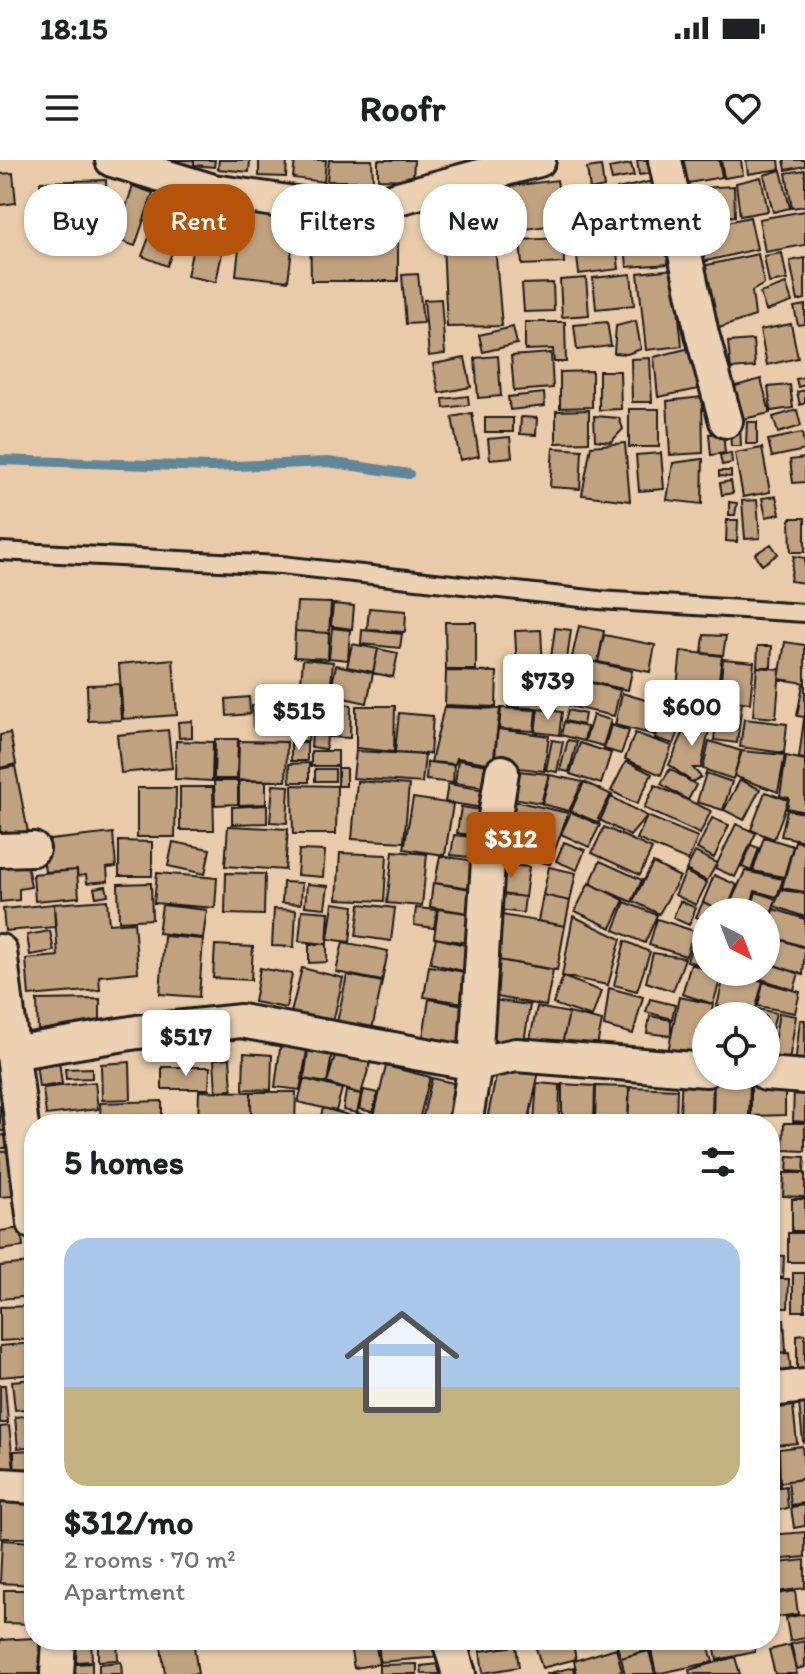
<!DOCTYPE html>
<meta charset="utf-8">
<style>
body{margin:0;font-family:Itim,sans-serif;background:#f6f6f6;color:#202124;height:100vh;display:flex;flex-direction:column;font-size:30px;white-space:nowrap}
*{box-sizing:border-box;margin:0}
p{font-size:26px;color:#757577}
.icon{flex:none;width:44px;height:44px;fill:none;stroke:currentColor;stroke-width:2;stroke-linecap:round;stroke-linejoin:round}
.map{position:relative;flex:1;overflow:hidden}
.details{position:absolute;left:24px;top:954px;width:756px;height:536px;display:flex;flex-direction:column;background:#fff;border-radius:32px;box-shadow:0 2px 6px #0004}
.details>*{flex:none}
.top-card{position:absolute;left:24px;top:24px;width:758px;height:72px;display:flex;gap:16px}
.needle{width:52px;rotate:138deg}
.buttons{position:absolute;left:692px;top:738px;display:grid;gap:16px}
.buttons a{display:grid;place-items:center;width:88px;height:88px;border-radius:50%;background:#fff;box-shadow:0 2px 6px #0004;font-size:40px}
.price{position:absolute;translate:-50% -68px;padding:0 18px;border-radius:8px;background:#fff;color:#222;font-size:26px;line-height:52px;filter:drop-shadow(0 2px 4px #0008)}
.price::after{content:'';position:absolute;left:50%;top:48px;width:24px;height:18px;margin-left:-12px;background:inherit;clip-path:polygon(0 0,100% 0,50% 100%)}
.price.active{background:#b45309;color:#fff}
ul{padding:0;list-style:none}
li{display:grid;align-content:center;gap:16px;height:424px;padding:0 40px}
li span{display:grid;place-items:center;height:248px;border-radius:24px;color:#555}
li>.icon{margin-inline-start:auto}
span .icon{width:144px;height:144px;fill:#fffc;stroke-width:1}
li b{font-size:34px}
h2{display:flex;justify-content:space-between;align-items:center;height:96px;padding:0 40px;font-size:34px}
.tag{padding:0 28px;border-radius:32px;background:#fff;box-shadow:0 2px 6px #0004;font-size:28px;line-height:72px}
.tag.active{background:#b45309;color:#fff}
.status{display:flex;justify-content:space-between;align-items:center;height:56px;padding:0 40px;background:#fff;direction:ltr}
.status svg{height:22px;fill:currentColor}
header{display:flex;justify-content:space-between;align-items:center;height:104px;padding:0 40px;background:#fff;font-size:36px;font-weight:700}
.map>svg:first-child{display:block}
.lines{fill:none;stroke-linecap:round;stroke-linejoin:round}
.stream{stroke:#60869a;stroke-width:10}
.building{fill:#c1a27f;stroke:#1c1c1c;stroke-width:2}
.service-casing{stroke:#1c1c1c;stroke-width:22}
.minor-casing{stroke:#1c1c1c;stroke-width:38}
.service{stroke:#ecd2b3;stroke-width:16}
.minor{stroke:#ecd2b3;stroke-width:32}
</style>
<div class="status"><b>18:15</b><svg viewBox="0 0 49 12"><path d="M0 12V9h3v3zM5 12V6h3v6zM10 12V3h3v9zM15 12V0h3v12zM26 1h20v11H26zM47 4h2v5h-2z"/></svg></div>
<header><svg class="icon" aria-label="menu" viewBox="0 0 24 24"><path d="M4 6h16M4 12h16M4 18h16"/></svg>Roofr<svg class="icon" aria-label="heart" viewBox="0 0 24 24"><path d="M12 20l-8-8c-3-5 5-10 8-4 3-6 11-1 8 4z"/></svg></header>
<div class="map">
<svg width="805" height="1514" viewBox="0 0 805 1514">
<rect width="100%" height="100%" fill="#e9cba9"/>
<filter id="ink" filterUnits="userSpaceOnUse"><feTurbulence type="fractalNoise" baseFrequency=".0125" numOctaves="2"/><feDisplacementMap in="SourceGraphic" scale="16" xChannelSelector="R" yChannelSelector="G"/><feConvolveMatrix kernelMatrix="1 2 1 2 8 2 1 2 1" color-interpolation-filters="sRGB"/></filter>
<g filter="url(#ink)">
<g class="lines">
<path class="stream" d="M0,300L210,307L328,302L409,314"/>
</g>
<path class="building" d="M170,0H194V8H170Z
M194,0H215L214,7L194,5Z
M219,0H250L249,12L218,9Z
M259,0H287L286,17L259,16Z
M295,0H326L324,22L293,18Z
M329,0H372L373,21H327Z
M378,0H414L413,20L378,19Z
M637,0H658L660,12L639,15Z
M673,0H719L722,17L677,25Z
M721,0H741L743,15L724,18Z
M746,0H779L780,9L748,14Z
M784,0H805V6L786,10Z
M631,4L634,16L612,20L609,8Z
M601,6L604,27L590,30L587,8Z
M781,10L790,48L773,52L764,15Z
M805,10V46L792,48L786,13Z
M13,13L16,43L0,45V14Z
M761,17L768,51L740,56L736,23Z
M662,19L668,43L622,54L617,29Z
M106,20L107,70L41,72L40,22Z
M557,20L563,64L503,72L497,28Z
M133,26L153,33L135,86L115,79Z
M734,26L735,56L684,60L683,29Z
M166,32L191,42L167,106L142,96Z
M438,33H479L480,54H438Z
M202,45L231,50L216,122L187,116Z
M805,51V85L765,92L759,59Z
M243,52L296,58L288,121L236,115Z
M665,56L669,104L627,107L623,59Z
M750,57L757,89L694,104L687,71Z
M310,59H398V121H311Z
M613,59L619,109L579,114L573,64Z
M563,78L564,103L522,105L520,80Z
M443,84L495,86L502,166L447,167Z
M782,93L787,120L769,123L764,96Z
M758,94L764,124L752,131L755,156L707,172L693,108Z
M805,98V139L798,141L790,101Z
M674,109L682,186L646,190L638,113Z
M418,114L423,163L406,164L402,115Z
M631,114L634,145L596,149L593,118Z
M586,118L589,155L562,157L560,120Z
M553,123L554,151L524,152L522,124Z
M786,124L792,142L766,151L760,133Z
M441,139L445,194L429,196L424,140Z
M805,145V164L798,165L794,147Z
M636,161L641,189L627,194L614,193L616,166Z
M525,162H565L566,202H554L553,189L525,190Z
M607,162L611,186L577,190L574,165Z
M791,164L798,198L767,205L760,170Z
M513,167L517,184L483,192L479,175Z
M753,180L755,207L731,209L728,182Z
M690,188L699,229L658,237L654,197Z
M551,193L553,228L514,231L511,196Z
M498,196L501,236L478,238L475,198Z
M465,198L471,227L439,233L433,204Z
M650,198L652,242H632L631,199Z
M592,211V247L560,248V212Z
M599,211H620L621,249L599,250Z
M805,217V225L798,227L796,219Z
M761,219L770,253L739,260L732,227Z
M790,225L793,248L771,251L768,227Z
M805,230V243L800,245L797,232Z
M544,233L545,246L510,250L508,237Z
M468,236L469,245L444,248L443,239Z
M702,237L703,293L670,295L667,241Z
M629,249H659V287H629Z
M589,250V282L556,283V251Z
M797,250L801,266L778,273L773,257Z
M472,253L479,296L460,300L452,257Z
M594,256L619,258L623,269L611,282L595,280Z
M521,257L537,258L536,275L520,274Z
M485,258H513V272H485Z
M747,262H757V284H746Z
M740,266L741,286H731L730,267Z
M723,273L725,293L711,295L709,274Z
M802,273L805,290L772,297L768,280Z
M510,277L512,297L490,299L488,279Z
M625,283L630,341L582,335L591,286Z
M553,288L582,290L580,329L550,327Z
M762,288L770,332L743,337L735,293Z
M661,293L664,329L639,331L636,295Z
M731,293L732,303L722,305L720,295Z
M805,298V322L793,323L790,300Z
M703,299L702,344L667,340L673,303Z
M719,311H731V317L719,316Z
M731,321L733,333L722,335L720,323Z
M776,336L780,354L766,357L762,338Z
M757,340L760,378L745,379L742,341Z
M729,342L737,343L735,355H729Z
M790,358H805V392H791Z
M727,360H738L737,382L726,381Z
M771,384L778,394L762,405L755,394Z
M794,396L805,398V423L790,421Z
M297,442L331,443L329,473L295,471Z
M333,444L354,446L352,469L331,466Z
M369,448L406,451L405,472L367,470Z
M445,462H476V510H446Z
M579,466L604,471L598,502L572,497Z
M332,468L350,470L348,500L329,498Z
M555,468L571,470L566,507L550,505Z
M362,470L402,474L400,488L361,484Z
M541,470L543,508L517,510L515,471Z
M295,471L329,473L328,499L294,497Z
M604,475L655,485L650,512L598,502Z
M704,475L726,476L723,495L702,493Z
M785,482L805,485V523L779,519Z
M352,484L378,489L373,512L347,507Z
M758,486H772L771,507H757Z
M378,489L398,493L393,517L373,513Z
M681,491L722,496L715,550L675,545Z
M173,499L177,555L123,559L119,504Z
M303,499L333,502L330,535L300,533Z
M723,499L754,502L750,543L719,539Z
M586,500L632,511L628,530L582,520Z
M336,505L373,513L367,543L330,535Z
M757,507L780,509L776,558L753,556Z
M446,511L497,512L496,547L445,545Z
M509,518L558,521L556,549L508,547Z
M576,519L620,530L614,556L569,546Z
M119,524L121,560L88,561L87,525Z
M803,524H805V557L797,556Z
M622,533L662,545L655,575L615,565Z
M249,537L250,554L227,556L226,539Z
M719,539L742,542L737,583L714,580Z
M301,542L328,545L325,573L297,570Z
M663,542L687,550L674,584L655,578Z
M330,543L351,545L350,578L329,577Z
M273,544L274,566L253,567L252,545Z
M276,545L294,547L291,568L274,566Z
M356,546H395L394,592L356,588Z
M444,547L500,549L493,604L457,598L455,604L431,602Z
M501,548L536,550L534,571L499,569Z
M538,549L562,552L559,575L535,572Z
M568,550L585,554L583,565L565,561Z
M399,553L433,556L430,594L395,592Z
M593,555L611,560L603,586L585,581Z
M691,555L711,560L701,608H693L701,617L692,622L669,605Z
M744,559L787,564L784,593L740,587Z
M804,559H805V599L799,598Z
M192,561V577L179,578L178,562Z
M564,562L587,567L584,581L561,575Z
M611,565L629,571L621,594L604,589Z
M498,569L549,576L544,611L494,605Z
M168,570L172,608L121,613L117,575Z
M295,572H309L308,581H294Z
M10,573L16,604L0,608V575Z
M635,573L672,586L661,615L625,599Z
M312,575L327,576L326,589L311,587Z
M215,579H238L237,619H214Z
M552,580L563,582L557,612L546,610Z
M568,580L577,582L569,612L560,610Z
M176,581L213,582L212,621L175,619Z
M239,581L287,582L286,621L238,620Z
M709,581L741,591L733,619L703,609Z
M291,583H307V601H291Z
M580,583L611,593L601,624L570,614Z
M311,591H338V606H311Z
M356,591L425,595L422,623L353,618Z
M742,591L785,595L778,632L734,616Z
M786,596L805,600V652L787,648L789,638L780,636Z
M458,600L493,606L490,628L455,623Z
M626,601L652,614L637,644L611,631Z
M427,602L454,605L453,623L426,620Z
M309,603V622H290L289,604Z
M15,606L28,672L0,678V609Z
M338,608H346V626H338Z
M315,609H335V621H315Z
M670,609L696,625L688,640L661,624Z
M507,610L549,614L541,643L502,636Z
M706,613L732,622L723,650L697,642Z
M550,615L583,622L569,651L542,644Z
M740,620L760,629L744,660L724,650Z
M214,621H238V644L215,645Z
M239,621H266V644L239,645Z
M357,621L409,625L404,682L352,679Z
M584,622L612,635L599,663L571,651Z
M448,624L486,630L483,648L445,642Z
M273,625L289,626L287,663L270,662Z
M292,625L337,626L336,674H293Z
M655,625L711,651L700,674L644,648Z
M180,627H213L214,670H180Z
M137,628H176L175,677H137Z
M765,632L788,640L774,679L751,670Z
M610,636L647,656L630,676L598,659Z
M413,638L453,644L445,695L404,689Z
M505,639L568,653L550,704L493,693Z
M267,645V663L232,664V647Z
M461,647L481,650L476,676L457,673Z
M787,650L805,653V681L781,676Z
M571,652L600,665L589,687L561,674Z
M647,656L698,677L688,701L637,679Z
M712,658L729,665L714,698L697,689Z
M736,664L756,673L735,717L715,708Z
M228,666L288,669L285,710L225,706Z
M604,667L652,689L640,715L592,693Z
M113,673L116,707L107,708L108,721L87,723L86,715L77,716V710L45,712L41,681Z
M454,675L482,678L479,698L451,695Z
M764,677L793,686L784,717L753,711Z
M119,681L152,682V716H119Z
M795,681L805,683V732L782,728Z
M173,682L210,689L205,714L168,706Z
M564,682L585,690L577,710L556,701Z
M751,685L759,688L751,711L742,707Z
M299,690L325,691L323,717L297,715Z
M393,691L427,694L422,746L387,743Z
M695,692L717,703L707,721L686,710Z
M340,693L387,695L384,741L337,739Z
M440,696L476,701L471,728L435,723Z
M26,700L31,727L19,729V740L0,742V703Z
M600,701L642,720L632,742L590,724Z
M653,703L680,717L659,754L633,741Z
M497,704L529,707L525,737L494,733Z
M549,707L576,713L570,741L543,735Z
M77,710L79,737L35,741L33,714Z
M745,711L783,719L777,737L755,731L749,752H737L728,748Z
M686,712L707,723L696,745L675,735Z
M157,713L217,718L215,748L154,743Z
M226,713L265,714L264,755L225,754Z
M714,715L737,725L726,752L703,742Z
M283,722L302,723L301,744L282,743Z
M151,723L152,759L119,761L118,724Z
M433,723L478,730L475,754L430,747Z
M589,723L624,740L611,768L575,751Z
M307,724L328,726L325,748L305,746Z
M106,726L108,735L96,737L94,728Z
M781,730L805,733V757L774,746Z
M756,732L776,739L766,771V752H750Z
M494,733L525,737L523,753L492,749Z
M543,735L570,741L565,766L538,761Z
M107,740L109,764L134,762L138,812L99,816L100,830L29,836L26,799L58,796L54,744Z
M680,741L696,748L689,765L673,758Z
M625,742L657,755L645,783L614,770Z
M703,742L726,752H706V761L696,757Z
M333,743L354,746L350,782L328,779Z
M54,744L55,767L5,771L3,749Z
M360,744L395,748L391,781L356,776Z
M162,745L207,750L203,778L158,773Z
M416,748L437,750L434,768L414,765Z
M274,749L296,750L294,787L272,786Z
M438,749L480,755L476,784L434,778Z
M774,749L805,759V787L767,775Z
M302,750L329,752L327,784L299,781Z
M496,754L565,766L557,810L487,798Z
M573,756L621,779L608,825L562,816Z
M657,759L694,771L686,796L649,785Z
M699,761L706,763V776L695,773Z
M50,771L54,791L30,795L27,775Z
M695,775L706,778V807L687,801Z
M767,775L805,788L803,815L766,802Z
M164,776L203,779L199,837L160,834Z
M436,778L473,787L467,812L430,803Z
M625,781L650,792L637,831L614,825Z
M343,782L388,791L382,821L336,812Z
M309,784H327V802L309,803Z
M215,785L253,787L251,820L213,818Z
M653,793L685,798L673,831L646,822Z
M487,798L553,810L546,846L481,834Z
M766,803L799,813L794,830L758,818L761,812H766Z
M691,804L706,809V812L722,814L713,844L682,834Z
M429,806L477,814L471,844L424,837Z
M260,808L292,814L286,848L254,842Z
M302,808L343,818L331,871L289,861Z
M725,812L763,821L754,855L717,846Z
M731,812H759L757,819Z
M347,815L382,822L370,879L335,872Z
M563,817L601,831L592,857L553,844Z
M763,822L800,832L795,853L758,846Z
M609,828L643,837L633,874L604,866Z
M679,837L713,844L711,856H706V878L702,899L668,892Z
M100,839V874L38,875L37,840Z
M429,839L469,846L460,897L421,890Z
M485,839L530,845L523,888L479,882Z
M650,839L675,845L672,859L646,852Z
M537,847L569,853L561,889L529,883Z
M717,847L756,856H714Z
M758,849L776,853L769,883L766,882V856H756Z
M569,853L602,861L595,896L561,889Z
M779,853L796,856L788,908L770,905Z
M650,856L671,860V876L647,873Z
M800,860H805V906L795,905Z
M281,881L308,885L300,930L275,927Z
M309,884L333,888L327,923L304,919Z
M337,889L371,900L361,934L327,923Z
M58,893L62,924L39,927L35,895Z
M244,893L272,895L271,930L243,929Z
M230,898L232,930L216,931L214,899Z
M130,902L131,939L102,940L101,904Z
M499,903L539,911L528,964H486Z
M386,906L430,917L418,964H407L374,956Z
M162,907H210L209,929H162Z
M92,908V918L66,919L65,909Z
M682,914L713,916L712,956L680,955Z
M432,918L470,927L462,964H421Z
M714,918L750,919L749,960H713Z
M785,918V955L751,956V919Z
M304,919L342,929L336,951L298,942Z
M95,922L98,949L46,955L43,928Z
M537,923L560,925L559,962L534,961Z
M562,924L595,926L594,964H562Z
M596,926L629,927L628,964H595Z
M794,926L805,927V962L793,961Z
M630,927L677,929L676,964H628Z
M364,930L378,933L373,952L359,949Z
M199,931L251,932V964H198Z
M346,931L361,934L357,953L343,950Z
M251,932H296L295,964H251Z
M162,941V964H101L100,943Z
M0,946H6V971H0Z
M323,948L355,957L353,964H319Z
M357,953L400,964H355Z
M95,956L96,964H48V961Z
M784,963H805V991L783,990Z
M0,975L13,976L12,988H0Z
M23,991L25,1035L0,1037V992Z
M788,996L805,997L804,1012L787,1011Z
M770,1004H778L776,1039H770Z
M784,1013H805V1037L783,1036Z
M792,1039H805V1071H792Z
M21,1068L23,1087L0,1090V1071Z
M788,1073H805V1102H788Z
M770,1095L784,1096L783,1118L770,1117Z
M30,1103L33,1136L0,1139V1106Z
M793,1113H805V1151H793Z
M770,1119H789L788,1148H770Z
M34,1146V1179L0,1181V1147Z
M784,1159L786,1192L770,1193V1160Z
M805,1174V1220H797V1175Z
M34,1183V1214L0,1217V1186Z
M789,1193L792,1223L770,1225V1195Z
M34,1219V1248L15,1250L12,1221Z
M0,1225H5L8,1263H0Z
M805,1233V1281L803,1282L798,1234Z
M793,1246L797,1283L775,1285L771,1249Z
M34,1255V1286L18,1288L15,1257Z
M9,1266L14,1309L0,1310V1267Z
M802,1286L805,1318L780,1323L779,1289Z
M34,1290V1321L15,1322L14,1291Z
M778,1302L780,1326L770,1327V1303Z
M805,1319V1343L791,1345L788,1321Z
M786,1326L788,1348L770,1352V1329Z
M1,1342H34V1378H1Z
M805,1345V1366L794,1368L791,1347Z
M805,1372V1397L774,1400L771,1375Z
M2,1380L34,1382V1425L0,1423Z
M805,1400V1428L770,1433V1404Z
M4,1430H34V1464L4,1463Z
M795,1431L798,1454L770,1458V1435Z
M805,1454V1478L790,1481L786,1458Z
M34,1478L39,1480L40,1514H0V1480Z
M61,1480H91L92,1501L62,1503Z
M98,1480H117L118,1500L98,1501Z
M160,1480H193L198,1514H165Z
M349,1480H375L379,1504L354,1508Z
M378,1480H439L440,1497L380,1502Z
M499,1480H524L501,1487Z
M535,1480H562L537,1487Z
M565,1480H572L576,1499L542,1508L536,1488Z
M615,1480H660L662,1486L621,1498Z
M695,1480H707L713,1502L656,1514L651,1490Z
M713,1480H753L755,1492L717,1500Z
M805,1481V1507L797,1509L791,1484Z
M790,1485L797,1514H775L769,1490Z
M516,1486L519,1507L483,1513L480,1491Z
M616,1488L622,1511L611,1514H577L574,1501Z
M649,1491L655,1514H625L621,1498Z
M735,1497L740,1514H690L689,1510Z
M121,1502L122,1514H99V1504Z
M92,1503V1514H59V1505Z
M448,1503L449,1514H422L421,1506Z
M417,1504V1514H379V1505Z
M574,1507L575,1514H546Z"/>
<g class="lines">
<g class="service-casing">
<path id="service" d="M0,391L281,405L599,440L805,453"/>
</g>
<g class="minor-casing">
<path id="minor" d="M112,0L213,31L350,51L539,0
M665,0L702,174L726,261
M0,690L33,689
M0,791L34,1063
M12,893L137,872L241,861L475,904L516,895L706,910
M766,914L805,917
M465,964L475,904L488,701L502,612
M770,1230L805,1226
M0,1325L34,1327
M449,1480L459,1514
M57,1514L59,1480"/>
</g>
<use href="#service" class="service"/>
<use href="#minor" class="minor"/>
</g>
</g>
</svg>
<div class="buttons">
<a><svg class="needle" viewBox="-14 -14 28 28"><path d="M0-13l5 13h-10z" fill="#e53935"/><path d="M0 13l5-13h-10z" fill="#757577"/></svg></a>
<a><svg class="icon" aria-label="locate" viewBox="0 0 24 24"><circle cx="12" cy="12" r="6"/><path d="M12 2v4M12 18v4M2 12h4M18 12h4"/></svg></a>
</div>
<b class="price" style="left:548px;top:562px">$739</b>
<b class="price" style="left:692px;top:588px">$600</b>
<b class="price" style="left:299px;top:592px">$515</b>
<b class="price active" style="left:511px;top:720px">$312</b>
<b class="price" style="left:186px;top:918px">$517</b>
<div class="top-card">
<a class="tag">Buy</a>
<a class="tag active">Rent</a>
<a class="tag">Filters</a>
<a class="tag">New</a>
<a class="tag">Apartment</a>
</div>
<section class="details">
<h2>5 homes<svg class="icon" aria-label="filters" viewBox="0 0 24 24"><path d="M4 7h16M4 17h16"/><circle cx="9" cy="7" r="2"/><circle cx="15" cy="17" r="2"/></svg></h2>
<ul>
<li><span style="background:linear-gradient(#a9c7e8 60%,#c2b280 0)"><svg class="icon" aria-label="home" viewBox="0 0 24 24"><path d="M3 11l9-7 9 7M6 9v11h12V9"/></svg></span><div><b>$312/mo</b><p>2 rooms · 70 m²</p><p>Apartment</p></div></li>
</ul>
</section>
</div>
